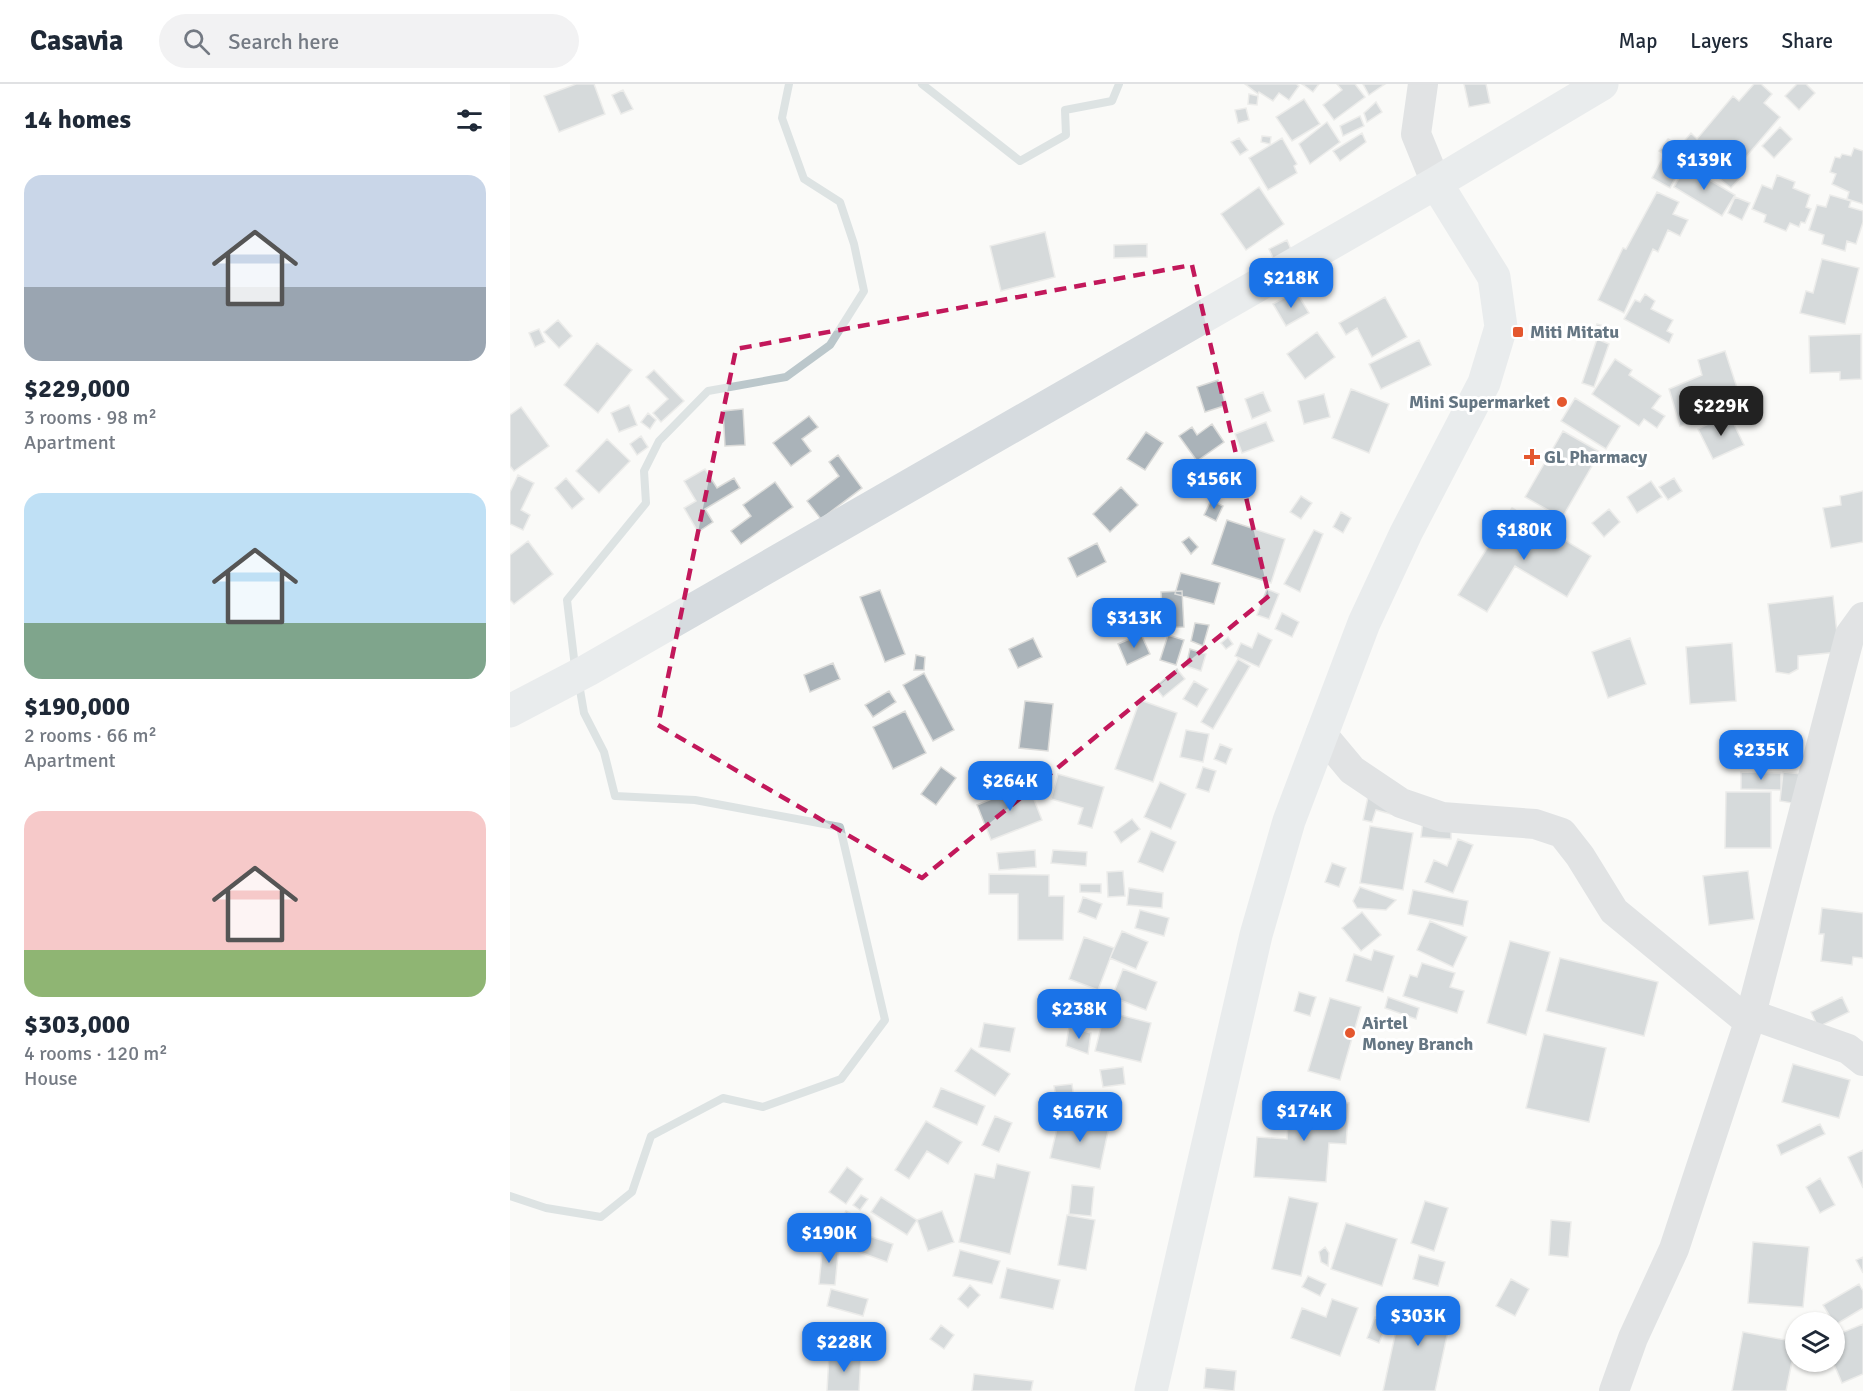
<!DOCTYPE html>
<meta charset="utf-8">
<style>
body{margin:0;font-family:Signika,sans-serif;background:#f2f2f3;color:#1f2937;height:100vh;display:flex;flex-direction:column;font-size:22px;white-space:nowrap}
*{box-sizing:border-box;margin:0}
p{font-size:20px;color:#747a83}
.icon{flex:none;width:33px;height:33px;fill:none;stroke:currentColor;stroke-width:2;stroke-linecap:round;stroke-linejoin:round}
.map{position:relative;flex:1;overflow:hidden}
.sheet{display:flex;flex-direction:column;background:#fff;width:510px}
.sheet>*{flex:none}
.tools{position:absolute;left:1275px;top:1228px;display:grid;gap:12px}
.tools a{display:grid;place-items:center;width:60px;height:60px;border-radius:50%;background:#fff;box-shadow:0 2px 4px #0004;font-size:30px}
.price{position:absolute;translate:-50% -51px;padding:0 14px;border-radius:12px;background:#1a73e8;color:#fff;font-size:20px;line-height:39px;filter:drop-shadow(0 2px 3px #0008)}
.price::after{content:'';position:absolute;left:50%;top:36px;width:18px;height:14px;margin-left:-9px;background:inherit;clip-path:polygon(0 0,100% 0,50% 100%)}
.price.current{background:#222;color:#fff}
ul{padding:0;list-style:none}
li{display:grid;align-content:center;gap:12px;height:318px;padding:0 24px}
li span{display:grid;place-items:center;height:186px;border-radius:18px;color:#555}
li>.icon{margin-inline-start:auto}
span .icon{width:108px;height:108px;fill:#fffc;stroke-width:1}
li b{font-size:26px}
h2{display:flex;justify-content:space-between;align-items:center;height:72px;padding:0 24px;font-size:26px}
header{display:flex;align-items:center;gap:36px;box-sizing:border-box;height:84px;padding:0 30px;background:#fff;border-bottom:2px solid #e0e1e3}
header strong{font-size:28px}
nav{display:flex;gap:33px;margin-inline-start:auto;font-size:21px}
.search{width:420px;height:54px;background:#f2f2f3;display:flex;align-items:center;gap:15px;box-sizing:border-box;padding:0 21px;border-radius:33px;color:#747a83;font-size:22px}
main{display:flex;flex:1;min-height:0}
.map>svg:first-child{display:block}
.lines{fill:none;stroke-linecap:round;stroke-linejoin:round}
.stream{stroke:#bbc7cb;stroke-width:8}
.building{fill:#aab3b9;stroke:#dcdcda;stroke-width:1.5}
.street{stroke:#c3c8cc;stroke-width:30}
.secondary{stroke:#d6dbdf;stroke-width:33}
.marked{fill:none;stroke:#c2185b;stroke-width:4.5;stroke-dasharray:12 8;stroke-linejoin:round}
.poi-dot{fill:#e4572e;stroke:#fff;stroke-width:2}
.labels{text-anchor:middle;stroke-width:6;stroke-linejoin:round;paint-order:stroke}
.poi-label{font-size:18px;font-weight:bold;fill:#657683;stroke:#fff;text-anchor:start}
</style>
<header>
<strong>Casavia</strong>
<div class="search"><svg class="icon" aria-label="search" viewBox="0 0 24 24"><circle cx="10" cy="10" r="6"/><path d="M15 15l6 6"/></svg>Search here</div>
<nav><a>Map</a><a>Layers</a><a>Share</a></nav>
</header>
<main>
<section class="sheet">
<h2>14 homes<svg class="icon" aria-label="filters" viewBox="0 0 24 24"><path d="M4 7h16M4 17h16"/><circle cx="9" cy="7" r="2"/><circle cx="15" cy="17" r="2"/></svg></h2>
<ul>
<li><span style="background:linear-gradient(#c9d6e8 60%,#9aa5b1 0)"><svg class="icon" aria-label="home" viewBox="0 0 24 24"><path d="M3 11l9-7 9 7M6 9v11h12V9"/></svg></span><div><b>$229,000</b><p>3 rooms · 98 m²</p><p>Apartment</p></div></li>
<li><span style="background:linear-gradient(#bfe0f5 70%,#7fa58c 0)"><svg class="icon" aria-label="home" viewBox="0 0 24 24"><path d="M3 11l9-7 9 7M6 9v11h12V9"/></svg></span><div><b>$190,000</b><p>2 rooms · 66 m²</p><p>Apartment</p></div></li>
<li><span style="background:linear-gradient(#f6c9c9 75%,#8fb573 0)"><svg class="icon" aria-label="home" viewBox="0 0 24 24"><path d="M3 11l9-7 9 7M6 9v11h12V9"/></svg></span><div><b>$303,000</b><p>4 rooms · 120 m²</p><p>House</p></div></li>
</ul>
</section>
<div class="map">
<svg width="1353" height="1307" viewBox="0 0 1353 1307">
<rect width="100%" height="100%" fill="#fafaf8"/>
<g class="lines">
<path class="stream" d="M412,0L510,77L556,51L555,26L602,17L609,0
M65,583L57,516L136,419L134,387L149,357L198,307L276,293L320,261L354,207L344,160L330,118L294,95L272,34L279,0
M0,1112L36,1124L91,1133L122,1108L141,1052L213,1014L253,1023L331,995L375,936L330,743L185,716L105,712L94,668L74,629L69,600"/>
</g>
<path class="building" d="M66,0H84L95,30L49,48L34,12Z
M735,0H786L789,2L779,16L769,9L763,17L749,8L748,10Z
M792,0H809L803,8Z
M827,0H845L855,13L824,36L813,21L832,6Z
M853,0H875L859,11Z
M954,0H976L980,19L959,23Z
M1244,0H1251L1262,10L1254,19L1270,33L1224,87L1208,73L1192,91L1165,68L1181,49L1187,55L1223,12L1229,17Z
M1287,0H1296L1305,9L1289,26L1275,12Z
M113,6L123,25L111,30L102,11Z
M739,10L748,12L747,21L738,20Z
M794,15L810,40L782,57L766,33Z
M866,18L872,28L857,38L854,29Z
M736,24L739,36L728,39L725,26Z
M850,32L854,42L833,52L830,42Z
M817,38L830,58L800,80L789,60Z
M1270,43L1282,55L1264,74L1252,62Z
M852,49L856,58L830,77L823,67Z
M752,52L761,53L760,60L751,58Z
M729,54L738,66L730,71L721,58Z
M772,54L787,80L784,82L787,89L758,106L739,74Z
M1158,55L1168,61L1161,74L1149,67Z
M1344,64L1353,67V120L1337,115L1339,108L1322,100L1326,90L1320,88L1325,73L1330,74L1332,70L1341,72Z
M1154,71L1172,81L1160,104L1142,94Z
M1208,75L1230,94L1221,104L1199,86Z
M1176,82L1225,111L1212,132L1164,103Z
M1267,91L1285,98L1283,104L1300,111L1296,123L1301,125L1295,139L1291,138L1289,143L1280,139L1276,147L1254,138L1256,131L1242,125L1252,101L1262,105Z
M749,103L774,140L736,166L711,130Z
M1147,108L1169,118L1163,130L1178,136L1170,152L1158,146L1148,168L1143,165L1114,229L1088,216L1113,164L1116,165Z
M1320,111L1341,117L1339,123L1353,127V138L1346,160L1337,157L1335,167L1312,160L1314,151L1299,146L1307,121L1316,123Z
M1225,113L1240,119L1232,136L1218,129Z
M535,148L545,193L491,207L480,162Z
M777,156L782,168L764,176L759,165Z
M637,160V173L604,174V161Z
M1312,175L1349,184L1335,240L1290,229L1296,207L1303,209Z
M786,207L799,229L776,242L763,220Z
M1135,210L1145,217L1141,225L1163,236L1157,247L1163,250L1159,259L1114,235L1125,216L1130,218Z
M875,213L897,253L862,273L847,244L836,251L829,239Z
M48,236L62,252L49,264L34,248Z
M1087,240L1097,243L1094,252L1084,250Z
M29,245L35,258L25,263L19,249Z
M807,248L825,273L795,295L777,270Z
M1351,250V295L1330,296V288L1300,289L1299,252Z
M1087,255L1099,260L1084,303L1072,299Z
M909,256L921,281L871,305L859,280Z
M87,259L122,286L88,329L54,301Z
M1215,267L1233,322L1170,342L1159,305L1192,291L1188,276Z
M1105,275L1122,286L1119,291L1151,312L1142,324L1155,332L1147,344L1134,335L1129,342L1082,310Z
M144,286L174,317L151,338L143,329L158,315L136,293Z
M708,296L717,321L695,328L687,303Z
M841,305L879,320L859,369L822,354Z
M753,308L761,327L742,335L735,315Z
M814,310L820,333L794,340L788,317Z
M1065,314L1110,342L1096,365L1051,337Z
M119,321L127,341L109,348L101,329Z
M11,323L39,362L4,387L0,382V331Z
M233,325L235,361L215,362L213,327Z
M138,329L146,336L140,345L131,338Z
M1219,330L1234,361L1203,375L1188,345Z
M299,332L308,343L292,355L301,367L281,382L263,359Z
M756,338L764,357L732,369L725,350Z
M702,340L714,358L687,377L669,352L682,343L687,351Z
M1053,347L1090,368L1052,434L1015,413Z
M636,348L653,359L635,386L617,375Z
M131,352L138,363L127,371L120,360Z
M97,355L120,377L89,409L66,387Z
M328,371L352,404L311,435L297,417L329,392L319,378Z
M195,385L207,404L224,394L230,404L195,425L203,438L188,448L174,424L186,417L174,397Z
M726,388L738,395L728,412L716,406Z
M8,391L24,399L11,426L20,431L13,446L0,440V408Z
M56,394L74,415L62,425L45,404Z
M1164,394L1172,407L1158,416L1149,403Z
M1141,397L1152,413L1127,429L1117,413Z
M265,398L283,423L231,460L221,447L241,432L233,421Z
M611,403L628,421L600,448L583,430Z
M1353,407V458L1321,464L1313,424L1331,421L1330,412Z
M791,412L802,419L791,435L780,428Z
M701,416L713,422L706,437L694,431Z
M1002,424L1081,472L1057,513L1005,482L977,528L948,511Z
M1099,425L1110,438L1094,453L1082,439Z
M831,428L841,434L833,449L823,443Z
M717,436L775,455L761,499L702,480Z
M804,446L813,450L790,508L774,500Z
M679,453L688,463L681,470L672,458Z
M18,457L43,490L4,520L0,516V471Z
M587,459L596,478L567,493L558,474Z
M671,489L710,499L704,520L665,510Z
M757,505L769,510L759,535L747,531Z
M370,506L395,570L375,578L350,513Z
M672,507L674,543L653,544L651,508Z
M1323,512L1329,568L1288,572V585L1279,590L1266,588L1258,520Z
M772,529L789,538L782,553L765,545Z
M685,539L699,541L693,562L681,557Z
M748,549L762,556L749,583L725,572L731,559L742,564Z
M631,550L640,570L617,581L608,560Z
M658,551L674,556L666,581L650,576Z
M718,553L723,560L716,565L711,559Z
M523,554L532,573L508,584L499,565Z
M1120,554L1136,600L1098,614L1082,568Z
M1222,559L1226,617L1180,620L1176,563Z
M680,565L696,570L691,587L676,582Z
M406,571L415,573L414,586H404Z
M728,575L740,582L703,645L691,638Z
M323,579L330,595L300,608L294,591Z
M667,585L675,595L653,613L645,603Z
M414,589L444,646L423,657L393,601Z
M684,597L698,605L687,623L673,615Z
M379,607L386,618L363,633L355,621Z
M630,616L667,629L643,698L605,685Z
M515,617L543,620L538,667L509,664Z
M395,627L416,669L383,685L363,643Z
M676,646L699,650L693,678L670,673Z
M710,660L722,665L716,680L704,675Z
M431,683L446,694L426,721L411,710Z
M693,683L706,687L699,708L686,704Z
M1231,688L1271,689V706L1231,705Z
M1273,688L1292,690L1288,720L1270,717Z
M548,690L594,703L582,744L568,740L573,724L541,715Z
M650,698L676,710L661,745L634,733Z
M518,700L532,736L481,756L467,721Z
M1216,708H1261V764H1215Z
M858,713L884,719L881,730L866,726L862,738L853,736Z
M622,735L630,745L611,759L604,748Z
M913,736L941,741V755L911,753Z
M860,742L903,749L893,806L850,799Z
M641,747L666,758L653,788L628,778Z
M948,755L963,761L943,809L915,798L924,776L937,782Z
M525,766L526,783L489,786L487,769Z
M543,766L577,768L576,782L541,779Z
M822,779L836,784L829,803L815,798Z
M613,787L615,812L598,813L597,788Z
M1238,787L1244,835L1199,841L1193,792Z
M479,790L539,791V812H554L553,856H508V810H479Z
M570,800H591V809L570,808Z
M850,803L886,816L876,826L847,824L843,817Z
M619,804L653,809L652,824L617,821Z
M903,806L958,817L953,842L898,830Z
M573,813L592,820L586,835L568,828Z
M1312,824L1353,829V874L1343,873L1342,881L1311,877L1314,850H1309Z
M630,826L659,834L654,852L625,844Z
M852,828L871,851L851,867L832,844Z
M920,837L957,853L943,883L907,866Z
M612,847L638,858L626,885L600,874Z
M574,853L604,864L588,906L559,895Z
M1000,857L1040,868L1016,951L977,939Z
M864,866L884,872L873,908L836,897L844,870L861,876Z
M1050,874L1148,898L1134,952L1036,927Z
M912,879L945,889L940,903L954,907L947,929L893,912L900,891L907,893Z
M613,885L647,898L636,926L602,913Z
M789,908L806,913L800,932L784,927Z
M878,913L909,924L906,935L875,924Z
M1332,913L1339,928L1308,943L1301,928Z
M820,914L851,923L830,996L798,987Z
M595,927L641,939L631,978L585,967Z
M474,939L505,944L500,968L469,963Z
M559,943L581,949L578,970L556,962Z
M1034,950L1096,964L1079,1038L1016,1024Z
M461,964L500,990L485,1012L445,987Z
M1283,980L1340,996L1329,1034L1272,1018Z
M613,983L615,1000L593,1003L590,986Z
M562,1000L565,1023L548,1025L544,1002Z
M431,1004L475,1022L467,1041L423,1023Z
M780,1015L839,1019L836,1060L819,1059L816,1098L744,1093L747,1053L777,1055Z
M485,1032L502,1039L489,1068L472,1061Z
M550,1032L599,1043L590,1085L540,1074Z
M416,1037L452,1058L438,1080L417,1067L399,1095L385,1086Z
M1310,1040L1315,1050L1271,1071L1267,1061Z
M1353,1066V1104L1338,1073Z
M487,1080L520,1088L500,1170L449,1158L465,1090L484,1094Z
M337,1083L353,1095L336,1120L319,1108Z
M1310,1094L1325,1121L1310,1129L1296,1103Z
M562,1101L584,1103L581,1132L559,1130Z
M351,1111L358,1115L350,1126L343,1121Z
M371,1113L407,1136L397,1151L361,1128Z
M779,1113L808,1119L791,1192L762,1185Z
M915,1117L938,1124L924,1167L901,1159Z
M336,1127L359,1139L353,1149L331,1137Z
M432,1127L444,1158L418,1167L407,1136Z
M557,1131L585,1136L576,1186L548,1181Z
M1041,1136L1061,1138L1058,1173L1039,1171Z
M836,1139L887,1155L872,1202L821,1185Z
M347,1148L383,1160L377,1178L341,1165Z
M1243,1158L1299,1163L1293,1223L1238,1219Z
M313,1159L329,1161L325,1201L309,1200Z
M815,1163L819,1169L818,1182L811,1178L809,1168Z
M450,1166L490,1177L482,1200L443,1192Z
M909,1171L935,1178L928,1202L903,1195Z
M1353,1173V1189L1346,1176Z
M497,1184L550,1196L543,1225L490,1214Z
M798,1192L816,1200L810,1212L792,1203Z
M1001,1195L1019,1205L1005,1232L986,1222Z
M1349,1200L1353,1207V1224L1325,1241L1313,1221Z
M460,1201L470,1211L458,1224L448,1215Z
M321,1205L358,1215L353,1232L317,1222Z
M893,1214L943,1224L925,1307H873Z
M822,1215L848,1224L830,1272L781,1254L792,1224L816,1233Z
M865,1233L878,1238L869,1259L857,1254Z
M1353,1240V1290L1332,1299L1323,1278L1324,1252Z
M431,1241L444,1251L434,1265L420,1255Z
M1233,1248L1286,1258L1276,1307H1222Z
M319,1271L351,1273L349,1307H317Z
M696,1284L726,1287L724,1307L694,1304Z
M464,1290L523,1297L521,1307H462Z"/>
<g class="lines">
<path class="street" d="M913,0L906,50L926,99
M811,649L842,686L891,719L932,733L1025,740L1052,749L1070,772L1104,827L1239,938
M1240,930L1338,965L1353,977
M1104,1307L1123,1254L1164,1165L1239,938L1340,551L1353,533"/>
<path class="secondary" d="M0,627L78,586L926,99L1092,0
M641,1307L746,851L779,737L854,539L896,449L974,299L991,243L984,193L926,99"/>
</g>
<path d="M0 0H1353V1307H0ZM682,181L759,512L412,794L148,641L226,265Z" fill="#fafaf8" fill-opacity=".55" fill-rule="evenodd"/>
<path class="marked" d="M682,181L759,512L412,794L148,641L226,265Z"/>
<g class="poi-dot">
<rect x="1002" y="242" width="12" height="12" rx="3"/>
<circle cx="1052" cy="318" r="6"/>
<path d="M1019 364h6v6h6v6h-6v6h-6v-6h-6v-6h6z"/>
<circle cx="840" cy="949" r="6"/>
</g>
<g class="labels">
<g class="poi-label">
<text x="1020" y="254">Miti Mitatu</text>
<text x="1040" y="324" text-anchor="end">Mini Supermarket</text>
<text x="1034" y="379">GL Pharmacy</text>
<text x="852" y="945">Airtel<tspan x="852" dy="21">Money Branch</tspan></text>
</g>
</g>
</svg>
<div class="tools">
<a><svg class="icon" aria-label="layers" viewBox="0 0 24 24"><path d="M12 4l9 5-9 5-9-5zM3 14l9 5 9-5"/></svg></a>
</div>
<b class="price" style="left:1194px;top:107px">$139K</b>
<b class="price" style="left:781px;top:225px">$218K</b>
<b class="price current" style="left:1211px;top:353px">$229K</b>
<b class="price" style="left:704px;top:426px">$156K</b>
<b class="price" style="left:1014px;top:477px">$180K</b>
<b class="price" style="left:624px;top:565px">$313K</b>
<b class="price" style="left:1251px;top:697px">$235K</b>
<b class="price" style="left:500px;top:728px">$264K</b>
<b class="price" style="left:569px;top:956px">$238K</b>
<b class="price" style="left:794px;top:1058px">$174K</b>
<b class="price" style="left:570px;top:1059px">$167K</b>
<b class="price" style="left:319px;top:1180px">$190K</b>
<b class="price" style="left:908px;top:1263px">$303K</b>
<b class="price" style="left:334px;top:1289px">$228K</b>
</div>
</main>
